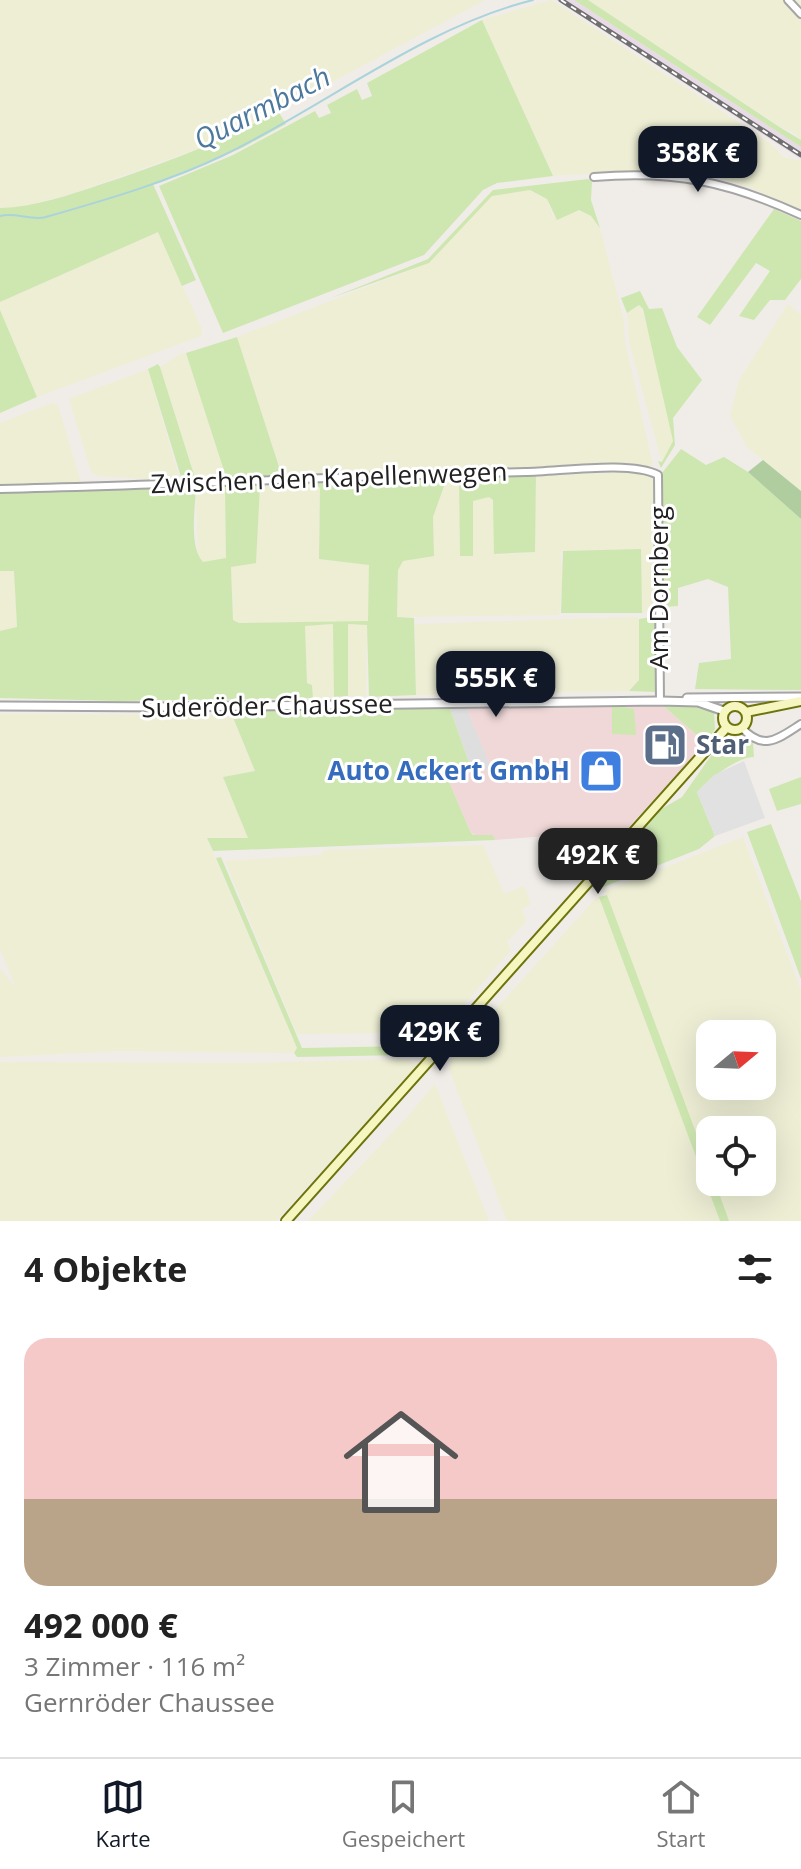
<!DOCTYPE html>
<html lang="de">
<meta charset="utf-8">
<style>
body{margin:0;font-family:"Open Sans",sans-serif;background:#f6f6f6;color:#222;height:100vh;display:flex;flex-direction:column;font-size:30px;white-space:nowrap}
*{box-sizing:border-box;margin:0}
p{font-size:26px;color:#767676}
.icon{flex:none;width:44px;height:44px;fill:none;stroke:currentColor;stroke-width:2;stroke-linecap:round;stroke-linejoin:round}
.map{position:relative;height:1221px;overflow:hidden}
.sheet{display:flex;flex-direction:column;background:#fff;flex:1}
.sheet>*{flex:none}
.needle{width:52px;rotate:71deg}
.tools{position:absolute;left:696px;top:1020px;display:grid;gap:16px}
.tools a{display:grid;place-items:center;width:80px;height:80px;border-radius:16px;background:#fff;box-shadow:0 8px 32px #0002;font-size:40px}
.price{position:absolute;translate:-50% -68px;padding:0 18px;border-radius:16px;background:#111827;color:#fff;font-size:26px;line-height:52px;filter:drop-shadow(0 2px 4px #0008)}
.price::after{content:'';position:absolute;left:50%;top:48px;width:24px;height:18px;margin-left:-12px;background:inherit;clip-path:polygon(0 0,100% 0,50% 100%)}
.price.selected{background:#222;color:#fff}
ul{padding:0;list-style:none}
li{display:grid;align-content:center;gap:16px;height:424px;padding:0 24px}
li+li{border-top:2px solid #e0e0e0}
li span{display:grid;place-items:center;height:248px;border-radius:24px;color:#555}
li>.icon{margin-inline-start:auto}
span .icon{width:144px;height:144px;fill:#fffc;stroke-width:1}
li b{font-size:34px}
h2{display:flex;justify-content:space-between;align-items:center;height:96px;padding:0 24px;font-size:34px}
.tab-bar{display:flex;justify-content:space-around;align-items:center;height:112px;border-top:2px solid #e0e0e0;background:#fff;font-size:22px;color:#767676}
.tab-bar a{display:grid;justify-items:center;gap:4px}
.tab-bar .selected{color:#111827}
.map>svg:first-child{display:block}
.residential{fill:#dedede}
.commercial{fill:#f0d8d8}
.industrial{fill:#e9dae7}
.farmland{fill:#edeed4;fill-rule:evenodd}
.grass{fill:#cee7b1}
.forest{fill:#afcd9f}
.parking{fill:#e1e1e1}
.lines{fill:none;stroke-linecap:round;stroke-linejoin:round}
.stream{stroke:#abd3db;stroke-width:2}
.minor-casing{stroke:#a5a5a5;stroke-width:10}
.tertiary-casing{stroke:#a5a5a5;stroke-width:11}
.secondary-casing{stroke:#6d740b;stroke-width:12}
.minor{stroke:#fff;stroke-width:6}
.tertiary{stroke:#fff;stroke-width:7}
.secondary{stroke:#f6f6c0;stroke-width:8}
.rail-casing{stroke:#6f6f6f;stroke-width:5}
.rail{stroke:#fff;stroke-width:2;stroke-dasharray:6;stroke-linecap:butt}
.labels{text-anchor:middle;stroke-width:6;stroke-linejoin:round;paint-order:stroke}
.street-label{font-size:26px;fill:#212121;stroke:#fff}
.service-label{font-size:26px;font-weight:bold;fill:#4e5e75;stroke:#fff;text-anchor:start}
.shop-label{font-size:26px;font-weight:bold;fill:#366cbe;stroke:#fff;text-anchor:end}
.water-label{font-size:28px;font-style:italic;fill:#4b789c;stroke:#fff}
</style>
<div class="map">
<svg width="801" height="1221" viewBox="0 0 801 1221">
<rect width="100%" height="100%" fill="#f0ede8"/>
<path class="residential" d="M449,706H466L492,770L472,771Z"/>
<path class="commercial" d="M662,705L706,743L626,830L495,840L493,835H474L470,831L447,777L491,769L466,706L471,709L481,706Z"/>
<path class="industrial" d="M556,0H574L801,147V159Z"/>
<path class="farmland" d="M0,0H485L228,138L71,194L21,207L0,208Z
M551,0L770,143L783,157L801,161V212L749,187L700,172L660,169L553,176L482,20Z
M588,0H801V140L793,132L782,128Z
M511,190H529L547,199L553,217L578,210L591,216L600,228L624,321L625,342L653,466L282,476L237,337L429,263L491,196Z
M158,232L202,329L201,336L37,397L0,310V302Z
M788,304L801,315V491L747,447L730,416L739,380Z
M640,305L654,348L673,441L662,462L629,342L627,313Z
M182,353L189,355L227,480L195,478L160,367Z
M148,369L180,481L98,476L91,472L69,399Z
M52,403L58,405L81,483L0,485V423Z
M634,472L650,476L655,486L654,611L642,613L640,549L560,552L563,579L559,615L397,617L398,570L403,561L434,555L433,517L447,478L459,477L460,555H473V501L490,497L493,500L496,555L535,552L536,476Z
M312,482L320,487L319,559L369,565V621L239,623L233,620L231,567L256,562L257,487Z
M202,485L225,489L226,558L220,561L203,562L198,557L196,489Z
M0,571H14L17,627L12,631H0Z
M636,617L639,619V680L629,691L416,695L415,624Z
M334,624V697L313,698L312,685L307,683L305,626Z
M347,624H367L366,696H348Z
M0,714L232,715L255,771L223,777L248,838L207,839L297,1049L294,1053L119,1051L0,1057V968L16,988L0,949Z
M743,837L801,991V1221H729L715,1182H762V1130H710V1170L605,891ZM710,1034H762V1086H710Z
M483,845L504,894L524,886L531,904L522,909L526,921L507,942L511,950L458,1011L420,1050H410L399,1033L297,1034L225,861L320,855L325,850Z
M597,897H599L720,1221H507L449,1069L451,1060L467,1041Z
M408,1059L417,1066L276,1221H0V1062L244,1063Z
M435,1084L489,1221H308L409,1115Z"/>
<path class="grass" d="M574,0H588L781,128L801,140V147Z
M482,20L553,176L497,183L483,190L424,255L223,333L159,186L233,155L315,111L319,118L331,113L327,105L357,89L362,100L372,96L367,83Z
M278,111L286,124L242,148L153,184L196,280L182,286L158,232L0,302V208C35,207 69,195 102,184C163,164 221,142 278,111Z
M588,179L592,182L591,200L600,228L591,216L579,210L557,220L547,199L530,190L492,196L429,263L331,298L428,259L493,190Z
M774,209L801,221V279L785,300H770L754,320L739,316L770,271L756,263L710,325L697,317Z
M640,291L649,309L662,308L677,347L702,380L673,418L675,445L661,468L658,461L662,462L673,441L643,309L639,305L627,313L621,298Z
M0,310L37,397L0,413Z
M237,337L282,476L280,478L227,480L186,353Z
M158,364L160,367L195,478L183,480L181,477L148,369Z
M681,449L706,465L724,457L748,472L801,519V690L695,689L699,663L731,659L728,587L708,579L678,588V606L663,607L662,473Z
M536,476L535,552L494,554L493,500L489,497L473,501V556H460L459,477Z
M447,478L433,517L434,556L403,561L398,570L397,617L414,618L416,695L369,697L367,625L348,624V696L334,697L333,624L305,626L307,683L312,685L313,698L118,701L0,698V631L17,627L14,571H0V492L202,485L196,489C195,509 189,547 203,562L226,558L225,489L222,486L260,485L256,563L231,567L233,620L239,623L368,621L369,565L319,559L320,488L312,482Z
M641,549L642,613H561L563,551Z
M657,616L656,692L629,691L639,680V619Z
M688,704L714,712L715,729L706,743L662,705Z
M612,705L634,709L636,735L612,734Z
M446,706H449L472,771L447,777L470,831L473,835H493L495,840L213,851L207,838H248L223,777L255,771L232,715L237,710Z
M744,738L753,743L754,757C737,757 711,778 697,792L715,836L699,849L596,890L591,886L658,811L682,797L715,750L727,740Z
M801,777V804L777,811L769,789Z
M771,824L801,901V979L747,832Z
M221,857L302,1048L407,1046L410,1050L406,1055L297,1057L294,1053L297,1048L216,858Z
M607,895L710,1170V1182H715L729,1221H720L599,897Z"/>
<path class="forest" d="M763,460L801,491V519L748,472Z"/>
<path class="parking" d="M744,761L765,818L715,836L697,792L714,775Z"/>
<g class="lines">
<path class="stream" d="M0,216C16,212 31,221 46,217C105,200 168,182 224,155C325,106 424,27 533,0"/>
<g class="minor-casing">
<path id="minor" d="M788,0L801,14
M594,177C674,170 729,182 801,215
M0,489C175,485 350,476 525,472C558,472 630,460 658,475L660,701
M742,728C764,752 779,738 801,724"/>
</g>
<g class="tertiary-casing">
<path id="tertiary" d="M687,698L801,697
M0,706L175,707L660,701L698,702L724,711"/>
</g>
<g class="secondary-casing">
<path id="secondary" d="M723 718a12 12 0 1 1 24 0a12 12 0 1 1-24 0Z
M746,712L801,701
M286,1221L727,727"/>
</g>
<use href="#minor" class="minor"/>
<use href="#tertiary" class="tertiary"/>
<use href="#secondary" class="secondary"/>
<g class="rail-casing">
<path id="rail" d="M561,0L801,155"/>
</g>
<use href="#rail" class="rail"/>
</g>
<defs>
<g id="fuel-square" transform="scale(2.3)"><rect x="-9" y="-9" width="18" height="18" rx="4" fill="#5c6f8a" stroke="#fff"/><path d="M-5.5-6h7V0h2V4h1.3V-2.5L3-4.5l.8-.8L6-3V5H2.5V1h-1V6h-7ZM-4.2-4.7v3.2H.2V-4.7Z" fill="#fff"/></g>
<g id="shop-square" transform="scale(2.3)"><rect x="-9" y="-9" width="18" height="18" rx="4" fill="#3f7fe0" stroke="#fff"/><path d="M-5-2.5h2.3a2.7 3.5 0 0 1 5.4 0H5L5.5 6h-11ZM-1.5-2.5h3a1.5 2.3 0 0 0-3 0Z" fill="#fff"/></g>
</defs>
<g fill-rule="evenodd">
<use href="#fuel-square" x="665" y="745"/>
<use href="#shop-square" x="601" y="771"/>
</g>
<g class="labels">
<g class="street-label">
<text transform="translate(329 478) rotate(-2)" y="9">Zwischen den Kapellenwegen</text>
<text transform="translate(659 588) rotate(-90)" y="9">Am Dornberg</text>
<text transform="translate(267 706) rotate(-1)" y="9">Suderöder Chaussee</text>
</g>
<g class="service-label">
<text x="696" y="754">Star</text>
</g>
<g class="shop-label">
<text x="570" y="780">Auto Ackert GmbH</text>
</g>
<g class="water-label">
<text transform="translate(262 108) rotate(-27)" y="10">Quarmbach</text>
</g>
</g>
</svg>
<div class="tools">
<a><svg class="needle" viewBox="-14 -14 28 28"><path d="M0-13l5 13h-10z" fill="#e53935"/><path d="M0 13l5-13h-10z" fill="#767676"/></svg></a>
<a><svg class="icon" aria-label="locate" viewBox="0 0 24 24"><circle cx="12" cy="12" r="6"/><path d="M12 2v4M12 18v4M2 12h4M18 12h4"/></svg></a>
</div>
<b class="price" style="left:698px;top:194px">358K €</b>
<b class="price" style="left:496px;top:719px">555K €</b>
<b class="price selected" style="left:598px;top:896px">492K €</b>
<b class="price" style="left:440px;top:1073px">429K €</b>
</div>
<section class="sheet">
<h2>4 Objekte<svg class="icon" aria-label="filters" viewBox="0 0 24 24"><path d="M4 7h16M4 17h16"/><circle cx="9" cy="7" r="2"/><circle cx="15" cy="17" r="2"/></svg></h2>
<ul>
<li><span style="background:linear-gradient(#f6c9c9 65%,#b9a48a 0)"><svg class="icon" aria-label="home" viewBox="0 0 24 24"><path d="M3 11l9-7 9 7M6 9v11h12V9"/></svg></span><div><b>492 000 €</b><p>3 Zimmer · 116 m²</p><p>Gernröder Chaussee</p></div></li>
</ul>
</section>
<nav class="tab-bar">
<a class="selected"><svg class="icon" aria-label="map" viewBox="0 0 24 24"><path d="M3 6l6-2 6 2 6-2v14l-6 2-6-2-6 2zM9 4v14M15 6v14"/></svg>Karte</a>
<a><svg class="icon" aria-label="saved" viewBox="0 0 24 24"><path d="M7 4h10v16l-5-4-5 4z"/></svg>Gespeichert</a>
<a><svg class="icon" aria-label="home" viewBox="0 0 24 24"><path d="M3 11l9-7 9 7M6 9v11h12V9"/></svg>Start</a>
</nav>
